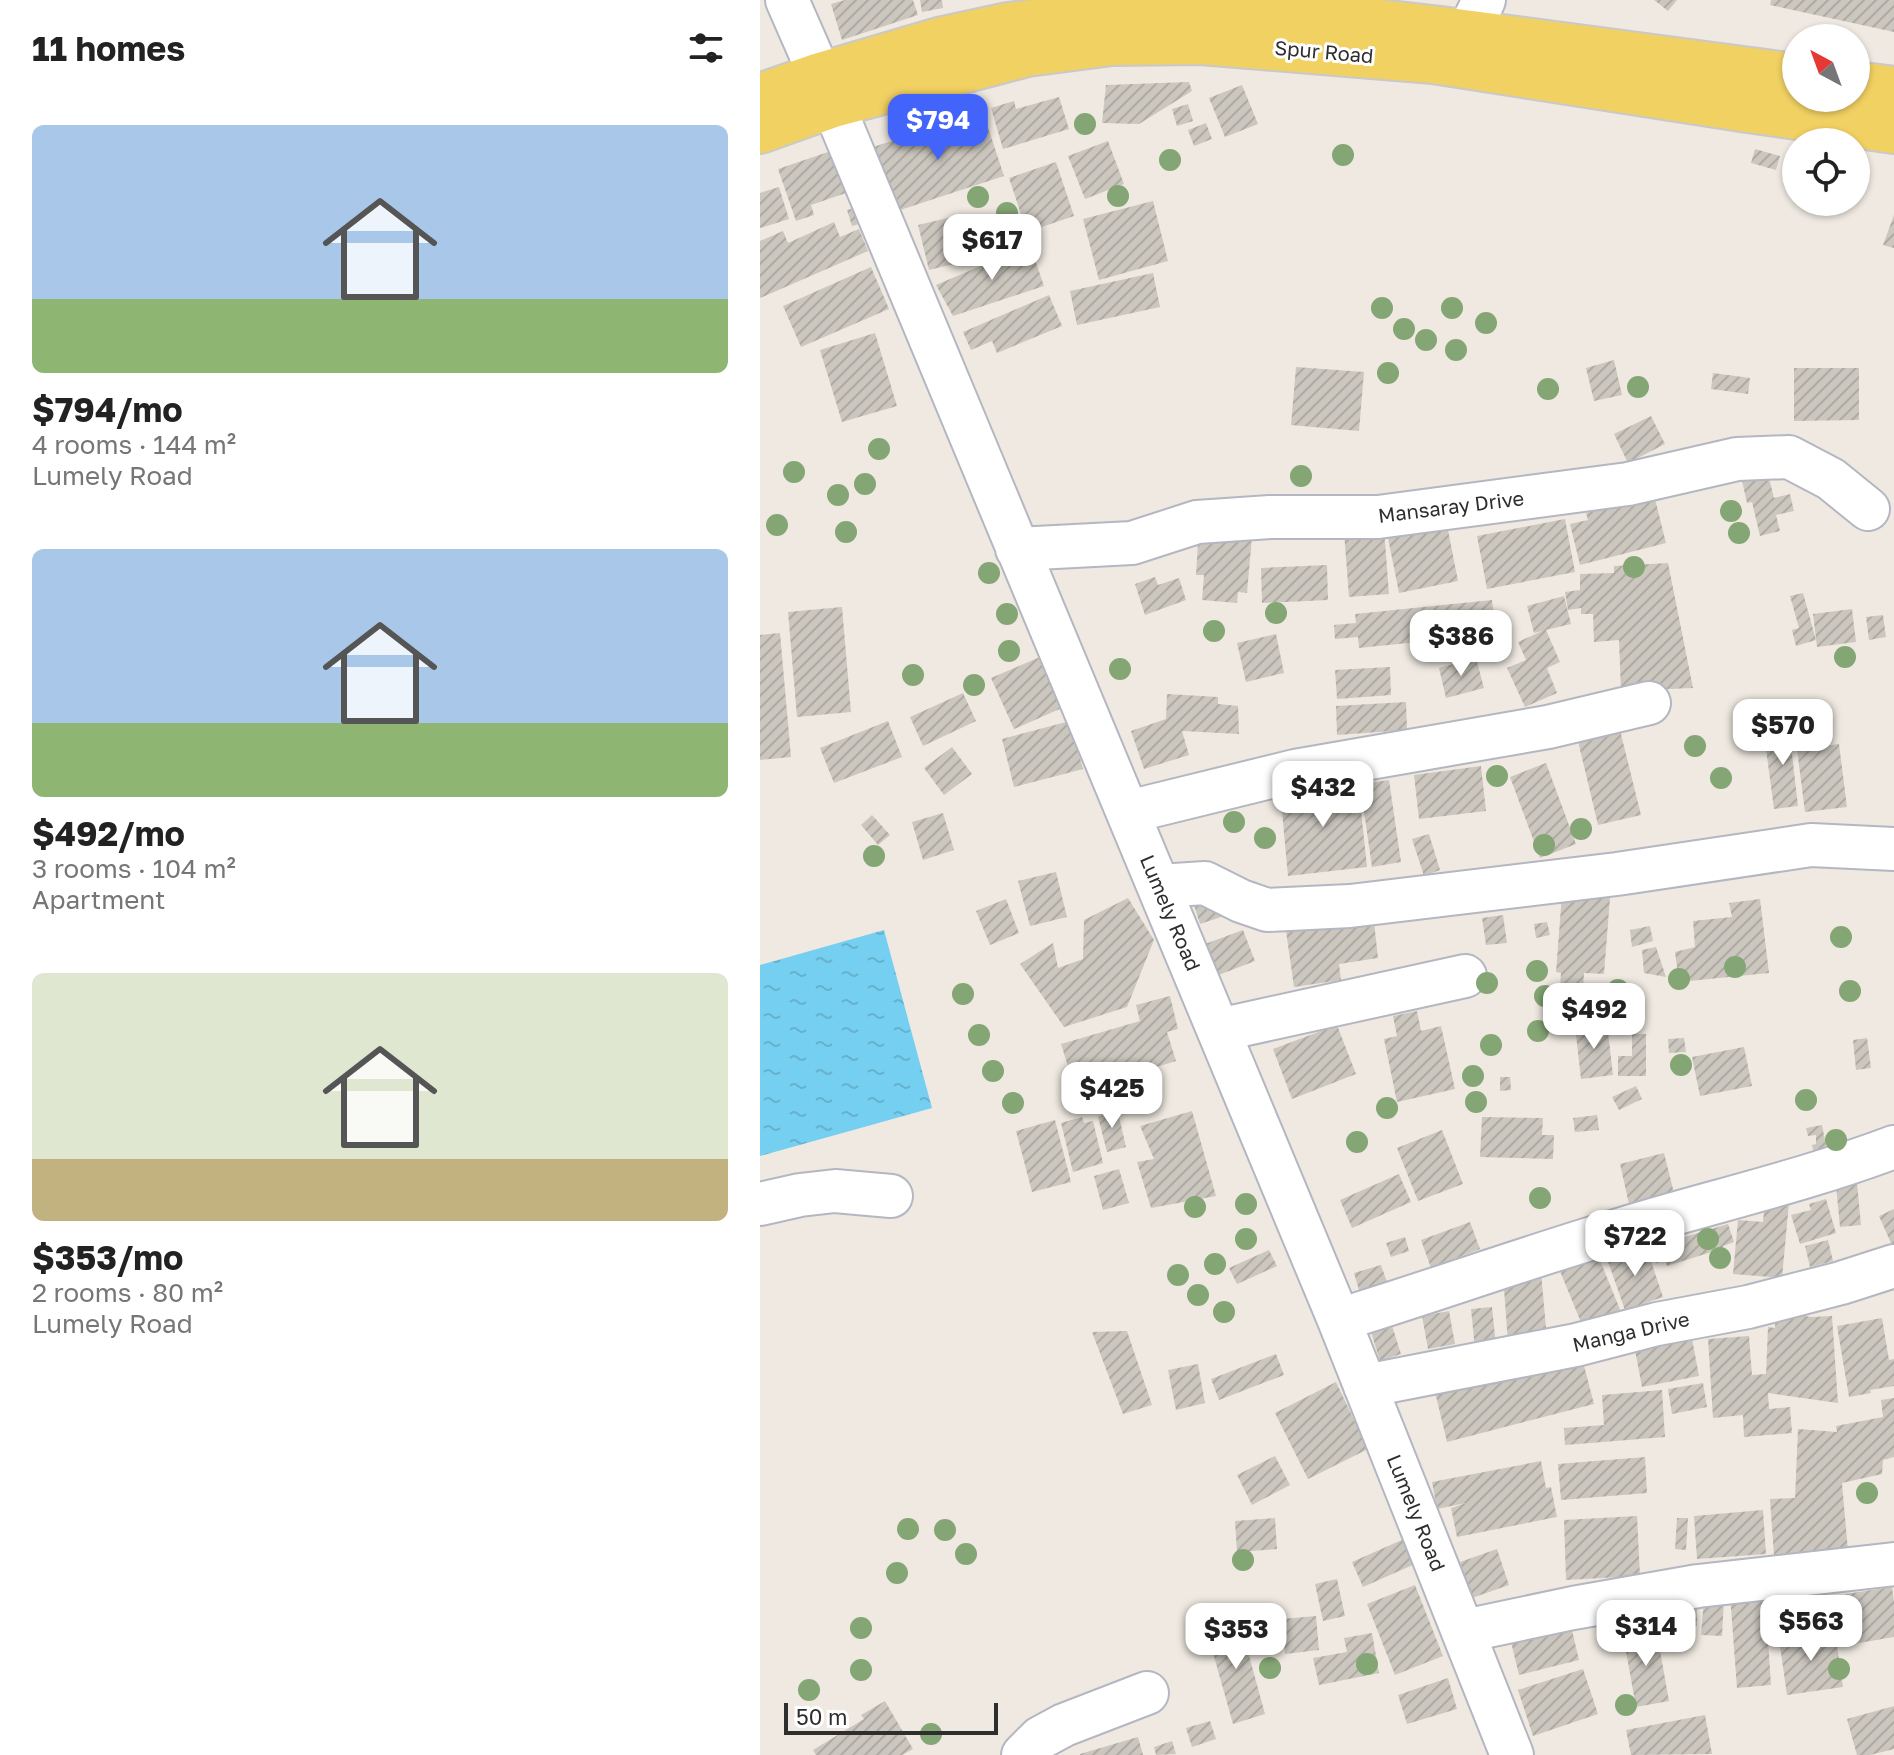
<!DOCTYPE html>
<meta charset="utf-8">
<style>
body{margin:0;font-family:"Golos Text",sans-serif;background:#f6f6f6;color:#222;height:100vh;display:flex;flex-direction:column;font-size:30px;white-space:nowrap}
*{box-sizing:border-box;margin:0}
p{font-size:26px;color:#767676}
.icon{flex:none;width:44px;height:44px;fill:none;stroke:currentColor;stroke-width:2;stroke-linecap:round;stroke-linejoin:round}
.map{position:relative;flex:1;overflow:hidden}
.drawer{display:flex;flex-direction:column;background:#fff;width:760px}
.drawer>*{flex:none}
.needle{width:52px;rotate:319deg}
.buttons{position:absolute;left:1022px;top:24px;display:grid;gap:16px}
.buttons a{display:grid;place-items:center;width:88px;height:88px;border-radius:50%;background:#fff;box-shadow:0 2px 6px #0004;font-size:40px}
.scale{position:absolute;left:24px;bottom:20px;width:214px;box-sizing:border-box;padding-left:8px;border:4px solid #2e2e2e;border-top:0;font-size:22px;line-height:28px;white-space:nowrap;color:#2e2e2e;-webkit-text-stroke:6px #fff;paint-order:stroke}
.price{position:absolute;translate:-50% -68px;padding:0 18px;border-radius:16px;background:#fff;color:#222;font-size:26px;line-height:52px;filter:drop-shadow(0 2px 4px #0008)}
.price::after{content:'';position:absolute;left:50%;top:48px;width:24px;height:18px;margin-left:-12px;background:inherit;clip-path:polygon(0 0,100% 0,50% 100%)}
.price.active{background:#4264fb;color:#fff}
ul{padding:0;list-style:none}
li{display:grid;align-content:center;gap:16px;height:424px;padding:0 32px}
li span{display:grid;place-items:center;height:248px;border-radius:12px;color:#555}
li>.icon{margin-inline-start:auto}
span .icon{width:144px;height:144px;fill:#fffc;stroke-width:1}
li b{font-size:34px}
h2{display:flex;justify-content:space-between;align-items:center;height:96px;padding:0 32px;font-size:34px}
main{display:flex;flex:1;min-height:0}
.map>svg:first-child{display:block}
.water{fill:url(#water-ripples)}
.building{fill:url(#building-hatch)}
.lines{fill:none;stroke-linecap:round;stroke-linejoin:round}
.minor-casing{stroke:#b4b7c1;stroke-width:46}
.major-casing{stroke:#c9c9c9;stroke-width:48}
.minor{stroke:#fff;stroke-width:42}
.major{stroke:#f2d163;stroke-width:44}
.tree{fill:#84a574}
.labels{text-anchor:middle;stroke-width:6;stroke-linejoin:round;paint-order:stroke}
.street-label{font-size:20px;fill:#2e2e2e;stroke:#fff}
</style>
<main>
<section class="drawer">
<h2>11 homes<svg class="icon" aria-label="filters" viewBox="0 0 24 24"><path d="M4 7h16M4 17h16"/><circle cx="9" cy="7" r="2"/><circle cx="15" cy="17" r="2"/></svg></h2>
<ul>
<li><span style="background:linear-gradient(#a9c7e8 70%,#8fb573 0)"><svg class="icon" aria-label="home" viewBox="0 0 24 24"><path d="M3 11l9-7 9 7M6 9v11h12V9"/></svg></span><div><b>$794/mo</b><p>4 rooms · 144 m²</p><p>Lumely Road</p></div></li>
<li><span style="background:linear-gradient(#a9c7e8 70%,#8fb573 0)"><svg class="icon" aria-label="home" viewBox="0 0 24 24"><path d="M3 11l9-7 9 7M6 9v11h12V9"/></svg></span><div><b>$492/mo</b><p>3 rooms · 104 m²</p><p>Apartment</p></div></li>
<li><span style="background:linear-gradient(#dfe7d0 75%,#c2b280 0)"><svg class="icon" aria-label="home" viewBox="0 0 24 24"><path d="M3 11l9-7 9 7M6 9v11h12V9"/></svg></span><div><b>$353/mo</b><p>2 rooms · 80 m²</p><p>Lumely Road</p></div></li>
</ul>
</section>
<div class="map">
<svg width="1134" height="1755" viewBox="0 0 1134 1755">
<defs>
<pattern id="water-ripples" width="26" height="14" patternUnits="userSpaceOnUse" patternTransform="scale(2)"><rect width="26" height="14" fill="#75cff0"/><path d="M2 4q2-2 4 0t4 0M15 11q2-2 4 0t4 0" fill="none" stroke="#66b2ce"/></pattern>
<pattern id="building-hatch" width="6" height="6" patternUnits="userSpaceOnUse" patternTransform="scale(2)"><rect width="6" height="6" fill="#cbc7bf"/><path d="M-1 1l2-2M0 6l6-6M5 7l2-2" fill="none" stroke="#afaba4"/></pattern>
</defs>
<rect width="100%" height="100%" fill="#efe9e1"/>
<path class="water" d="M124,930L172,1108L0,1156V965Z"/>
<path class="building" d="M85,0H153L158,15L82,40L71,4Z
M160,0H182L183,8L162,12Z
M894,0H917L908,11Z
M1011,0H1134V32L1010,5Z
M429,82L432,91L379,124L342,123L346,85Z
M482,85L498,124L465,137L449,98Z
M299,97L309,129L243,149L231,108L254,101L256,109Z
M428,104L433,121L417,126L412,109Z
M223,112L244,176L134,212L113,147Z
M446,123L452,139L434,146L428,130Z
M348,141L364,184L325,199L308,156Z
M995,149L1020,156L1016,170L991,163Z
M71,151L86,193L51,205L54,215L36,221L18,169Z
M296,162L314,216L267,232L249,178Z
M19,187L29,219L0,228V193Z
M393,201L408,261L339,280L323,219Z
M106,205L110,221L92,226L87,210Z
M1134,215V248L1123,245Z
M192,217L202,262L169,270L158,225Z
M242,217L249,229L228,241L221,229Z
M74,222L80,237L99,229L108,251L0,298V241L23,231L28,243Z
M270,245L284,286L193,316L176,285Z
M111,267L129,309L41,347L23,306Z
M393,273L400,307L317,325L310,291Z
M289,295L302,326L237,353L232,341L211,350L203,332Z
M115,333L137,406L82,422L60,350Z
M854,360L862,395L834,401L826,368Z
M536,367L604,372L599,431L531,425Z
M1034,368H1099V420L1034,421Z
M953,373L990,378L988,394L951,389Z
M891,416L905,444L868,463L854,434Z
M1006,466L1014,498L1030,494L1034,511L1016,515L1020,531L1000,536L992,502L987,503L980,472Z
M894,495L906,543L820,565L810,524L828,520L826,513Z
M805,519L815,572L727,589L717,536Z
M687,525L698,581L639,593L628,538Z
M624,529L629,594L589,597L584,532Z
M450,533L492,537L487,593L478,592L477,603L442,600L444,575H436L438,542L449,543Z
M908,563L933,688L861,691L859,640L834,642L833,614H821V608L808,610L805,592L820,590V574L854,573V566Z
M567,565L568,600L502,603L501,568Z
M395,577L398,585L419,578L426,600L385,615L375,584Z
M1043,593L1056,640L1036,646L1032,630L1039,628L1030,596Z
M804,596L811,624L786,630L800,662L787,668L797,693L765,707L747,668L766,660L758,642L782,631L774,633L767,606Z
M732,600L736,634L599,648L598,637L575,639L574,625L596,623L595,614Z
M82,607L91,712L37,717L28,612Z
M1092,609L1096,642L1057,647L1053,614Z
M1123,615L1126,637L1109,640L1106,617Z
M20,633L31,757L0,760V635Z
M516,634L524,673L486,682L477,643Z
M280,657L302,708L254,729L231,678Z
M716,658L724,688L686,698L679,668Z
M630,667L631,695L577,699L575,670Z
M203,693L216,721L163,746L150,717Z
M407,694L458,697V704L478,706L479,734L422,731L429,755L384,769L371,731L406,719Z
M646,702L647,730L577,735L576,706Z
M128,721L142,757L74,783L60,748Z
M310,721L323,769L254,787L242,739Z
M859,726L881,815L838,825L817,737Z
M1042,729L1044,744L1031,746L1038,806L1014,809L1004,734Z
M1079,744L1087,807L1045,812L1037,750Z
M192,747L212,774L184,795L164,768Z
M786,763L816,844L780,858L750,777Z
M721,766L726,811L659,819L654,775Z
M629,780L641,862L612,867L600,784Z
M598,782L607,867L528,876L520,790Z
M183,813L194,850L163,860L152,822Z
M112,815L130,835L118,845L101,825Z
M669,834L680,870L664,876L652,839Z
M296,872L307,917L270,926L258,881Z
M802,894L850,898L844,974L824,973L823,990L800,988L801,973L796,972Z
M461,896L467,915L440,924L434,905Z
M368,898L394,940L367,1007L304,1027L260,964L293,943L298,968L323,959L324,920Z
M246,899L259,933L230,945L216,911Z
M1000,899L1009,973L919,982L915,952L935,947L933,921L972,917L969,903Z
M743,915L747,943L726,945L722,918Z
M614,922L618,958L579,964L581,980L534,987L526,931L572,925V928Z
M787,922L790,935L776,938L774,924Z
M890,926L893,941L872,947L870,930Z
M483,930L495,961L456,976L445,944Z
M896,947L906,977L884,973L882,950Z
M410,996L418,1029L407,1032L416,1061L316,1092L301,1044L380,1021L376,1005Z
M657,1011L661,1031L681,1026L695,1089L637,1102L624,1039L637,1036L633,1016Z
M847,1023L853,1075L821,1079L815,1026Z
M577,1025L596,1074L532,1099L513,1049Z
M872,1034H886V1076H858V1056H872Z
M924,1038L926,1052L909,1053L908,1039Z
M1107,1038L1111,1068L1096,1070L1093,1040Z
M984,1047L992,1086L940,1096L932,1057Z
M740,1077H750L751,1090L740,1091Z
M876,1086L882,1099L859,1110L852,1097Z
M357,1108L366,1147L347,1152L338,1117L342,1115V1112Z
M432,1111L456,1196L391,1208L377,1162L394,1159L380,1126Z
M837,1115L839,1130L815,1132L813,1118Z
M322,1117L324,1123L333,1121L343,1163L313,1172L301,1123Z
M722,1117L783,1118L782,1135H794L793,1159L720,1157Z
M295,1120L311,1182L272,1192L256,1131Z
M1062,1125L1067,1150L1054,1154L1052,1145L1056,1144V1135L1048,1136L1046,1128Z
M682,1130L703,1184L658,1201L637,1148Z
M904,1153L916,1201L871,1213L860,1164Z
M359,1169L369,1203L343,1210L334,1176Z
M639,1174L651,1202L592,1228L580,1200Z
M1097,1183L1101,1225L1080,1227L1076,1185Z
M1066,1199L1076,1233L1040,1244L1031,1215L1051,1210L1049,1204Z
M1005,1201L1029,1203L1022,1278L973,1274L978,1220L1003,1222Z
M1134,1209V1250L1119,1216Z
M710,1222L720,1249L671,1268L661,1240Z
M968,1224L974,1242L963,1246L967,1260L962,1261L958,1250L907,1266L905,1260L896,1263L893,1253L903,1249L901,1244Z
M645,1237L649,1251L631,1257L626,1243Z
M1068,1240L1073,1261L1050,1267L1045,1246Z
M833,1243L863,1317L825,1332L795,1259Z
M886,1246L903,1297L865,1310L847,1259Z
M509,1250L517,1266L477,1284L469,1268Z
M621,1265L629,1288L601,1297L594,1273Z
M781,1272L787,1339L748,1342L743,1276Z
M732,1307L736,1346L715,1349L711,1309Z
M689,1311L695,1344L668,1349L662,1316Z
M1016,1311L1051,1317L1072,1316L1078,1403L1008,1393L1009,1409L1030,1407L1032,1433L984,1437L983,1415L953,1418L948,1339L989,1336L992,1375L1006,1374L1008,1327L1015,1328Z
M629,1316L641,1354L620,1361L608,1322Z
M1122,1318L1129,1360L1134,1359V1386L1110,1390L1111,1393L1089,1397L1077,1326Z
M367,1331L392,1405L363,1414L332,1332Z
M931,1333L939,1376L882,1387L874,1345Z
M516,1354L524,1375L459,1400L451,1379Z
M821,1354L834,1404L687,1442L675,1392Z
M438,1364L445,1403L416,1410L408,1370Z
M576,1382L608,1449L548,1479L515,1413Z
M943,1383L947,1407L912,1414L908,1389Z
M902,1390L905,1437L805,1445L804,1428L844,1425L842,1395Z
M1134,1398V1457L1123,1460L1122,1474L1082,1483L1088,1551L1014,1556L1010,1499L1035,1498L1038,1429L1077,1432L1076,1426L1123,1417L1121,1400Z
M515,1456L530,1485L492,1505L477,1475Z
M885,1457L887,1493L801,1500L798,1464Z
M781,1461L786,1488L791,1487L797,1517L697,1537L691,1508L706,1503L677,1509L672,1482Z
M1003,1510L1006,1554L937,1559L934,1516Z
M877,1516L880,1576L806,1580L804,1520Z
M515,1518L517,1549L477,1552L475,1521Z
M917,1518H928L926,1550L915,1549Z
M644,1539L655,1564L603,1587L592,1562Z
M737,1549L749,1585L712,1598L700,1562Z
M577,1579L585,1616L563,1621L555,1584Z
M655,1585L683,1656L635,1675L607,1604Z
M1132,1587L1134,1601V1637L1093,1644L1085,1594Z
M1043,1590L1046,1619L1007,1626L1011,1685L977,1688L970,1595Z
M944,1599L964,1600L962,1636L941,1635Z
M917,1603L937,1604V1626L916,1625Z
M556,1616L559,1650L525,1654L522,1619Z
M479,1619L505,1714L473,1724L446,1628Z
M810,1622L819,1660L759,1675L750,1638Z
M896,1628L909,1701L876,1707L863,1635Z
M1075,1631L1083,1687L1027,1695L1019,1639Z
M612,1633L619,1673L559,1685L553,1658L587,1652L584,1638Z
M823,1669L838,1714L773,1736L758,1690Z
M688,1678L697,1709L647,1724L638,1695Z
M125,1701L153,1749L142,1755H56L53,1750L104,1719L101,1715Z
M1134,1706V1749L1110,1755H1097L1087,1719Z
M945,1715L952,1754L871,1755L866,1730Z
M450,1721L456,1739L432,1747L426,1728Z
M378,1737L383,1755H320V1754Z
M412,1741L416,1754L396,1755L394,1747Z"/>
<g class="lines">
<g class="minor-casing">
<path id="minor" d="M27,0L73,105L579,1320L752,1755
M708,33L724,0
M257,549L372,543L437,522L510,517H618L868,484L977,459L1029,457L1071,479L1108,509
M368,812L535,771L788,727L889,703
M399,886L445,883L481,901L507,910L590,906L857,874L1051,845L1134,849
M459,1030L705,976
M0,1204L40,1195L75,1191L131,1196
M579,1320C673,1291 765,1258 859,1230C950,1202 1044,1181 1134,1147
M605,1386L816,1345L897,1324L988,1307L1081,1283L1134,1266
M704,1631L813,1608L938,1586L1134,1564
M263,1755L280,1738L304,1725L387,1693"/>
</g>
<g class="major-casing">
<path id="major" d="M1096,84L1134,89
M0,96L60,75L179,40L248,25L349,13L464,10L584,18L681,29L1036,76
M0,131L73,105L267,54L352,43L441,42L673,61L988,110L1134,131"/>
</g>
<use href="#minor" class="minor"/>
<use href="#major" class="major"/>
</g>
<g class="tree">
<circle cx="325" cy="124" r="11"/>
<circle cx="583" cy="155" r="11"/>
<circle cx="410" cy="160" r="11"/>
<circle cx="358" cy="196" r="11"/>
<circle cx="218" cy="197" r="11"/>
<circle cx="247" cy="213" r="11"/>
<circle cx="622" cy="308" r="11"/>
<circle cx="692" cy="308" r="11"/>
<circle cx="726" cy="323" r="11"/>
<circle cx="644" cy="329" r="11"/>
<circle cx="666" cy="340" r="11"/>
<circle cx="696" cy="350" r="11"/>
<circle cx="628" cy="373" r="11"/>
<circle cx="878" cy="387" r="11"/>
<circle cx="788" cy="389" r="11"/>
<circle cx="119" cy="449" r="11"/>
<circle cx="34" cy="472" r="11"/>
<circle cx="541" cy="476" r="11"/>
<circle cx="105" cy="484" r="11"/>
<circle cx="78" cy="495" r="11"/>
<circle cx="971" cy="511" r="11"/>
<circle cx="17" cy="525" r="11"/>
<circle cx="86" cy="532" r="11"/>
<circle cx="979" cy="533" r="11"/>
<circle cx="874" cy="567" r="11"/>
<circle cx="229" cy="573" r="11"/>
<circle cx="516" cy="613" r="11"/>
<circle cx="247" cy="614" r="11"/>
<circle cx="454" cy="631" r="11"/>
<circle cx="249" cy="651" r="11"/>
<circle cx="1085" cy="657" r="11"/>
<circle cx="360" cy="669" r="11"/>
<circle cx="153" cy="675" r="11"/>
<circle cx="214" cy="685" r="11"/>
<circle cx="935" cy="746" r="11"/>
<circle cx="737" cy="776" r="11"/>
<circle cx="961" cy="778" r="11"/>
<circle cx="474" cy="822" r="11"/>
<circle cx="821" cy="829" r="11"/>
<circle cx="505" cy="838" r="11"/>
<circle cx="784" cy="845" r="11"/>
<circle cx="114" cy="856" r="11"/>
<circle cx="1081" cy="937" r="11"/>
<circle cx="975" cy="967" r="11"/>
<circle cx="777" cy="971" r="11"/>
<circle cx="919" cy="979" r="11"/>
<circle cx="727" cy="983" r="11"/>
<circle cx="858" cy="990" r="11"/>
<circle cx="1090" cy="991" r="11"/>
<circle cx="203" cy="994" r="11"/>
<circle cx="785" cy="996" r="11"/>
<circle cx="778" cy="1031" r="11"/>
<circle cx="219" cy="1035" r="11"/>
<circle cx="731" cy="1045" r="11"/>
<circle cx="921" cy="1065" r="11"/>
<circle cx="233" cy="1071" r="11"/>
<circle cx="713" cy="1076" r="11"/>
<circle cx="1046" cy="1100" r="11"/>
<circle cx="716" cy="1102" r="11"/>
<circle cx="253" cy="1103" r="11"/>
<circle cx="627" cy="1108" r="11"/>
<circle cx="1076" cy="1140" r="11"/>
<circle cx="597" cy="1142" r="11"/>
<circle cx="780" cy="1198" r="11"/>
<circle cx="486" cy="1204" r="11"/>
<circle cx="435" cy="1207" r="11"/>
<circle cx="486" cy="1239" r="11"/>
<circle cx="948" cy="1239" r="11"/>
<circle cx="960" cy="1258" r="11"/>
<circle cx="455" cy="1264" r="11"/>
<circle cx="418" cy="1275" r="11"/>
<circle cx="438" cy="1295" r="11"/>
<circle cx="464" cy="1312" r="11"/>
<circle cx="1107" cy="1493" r="11"/>
<circle cx="148" cy="1529" r="11"/>
<circle cx="185" cy="1530" r="11"/>
<circle cx="206" cy="1554" r="11"/>
<circle cx="483" cy="1560" r="11"/>
<circle cx="137" cy="1573" r="11"/>
<circle cx="1070" cy="1622" r="11"/>
<circle cx="101" cy="1628" r="11"/>
<circle cx="501" cy="1634" r="11"/>
<circle cx="607" cy="1664" r="11"/>
<circle cx="510" cy="1668" r="11"/>
<circle cx="1079" cy="1669" r="11"/>
<circle cx="101" cy="1670" r="11"/>
<circle cx="49" cy="1690" r="11"/>
<circle cx="866" cy="1705" r="11"/>
<circle cx="171" cy="1734" r="11"/>
</g>
<g class="labels">
<g class="street-label">
<text transform="translate(564 52) rotate(5)" y="7">Spur Road</text>
<text transform="translate(691 507) rotate(-7)" y="7">Mansaray Drive</text>
<text transform="translate(410 913) rotate(67)" y="7">Lumely Road</text>
<text transform="translate(871 1332) rotate(-13)" y="7">Manga Drive</text>
<text transform="translate(656 1513) rotate(68)" y="7">Lumely Road</text>
</g>
</g>
</svg>
<div class="buttons">
<a><svg class="needle" viewBox="-14 -14 28 28"><path d="M0-13l5 13h-10z" fill="#e53935"/><path d="M0 13l5-13h-10z" fill="#767676"/></svg></a>
<a><svg class="icon" aria-label="locate" viewBox="0 0 24 24"><circle cx="12" cy="12" r="6"/><path d="M12 2v4M12 18v4M2 12h4M18 12h4"/></svg></a>
</div>
<div class="scale">50 m</div>
<b class="price active" style="left:178px;top:162px">$794</b>
<b class="price" style="left:232px;top:282px">$617</b>
<b class="price" style="left:701px;top:678px">$386</b>
<b class="price" style="left:1023px;top:767px">$570</b>
<b class="price" style="left:563px;top:829px">$432</b>
<b class="price" style="left:834px;top:1051px">$492</b>
<b class="price" style="left:352px;top:1130px">$425</b>
<b class="price" style="left:875px;top:1278px">$722</b>
<b class="price" style="left:1051px;top:1663px">$563</b>
<b class="price" style="left:886px;top:1668px">$314</b>
<b class="price" style="left:476px;top:1671px">$353</b>
</div>
</main>
